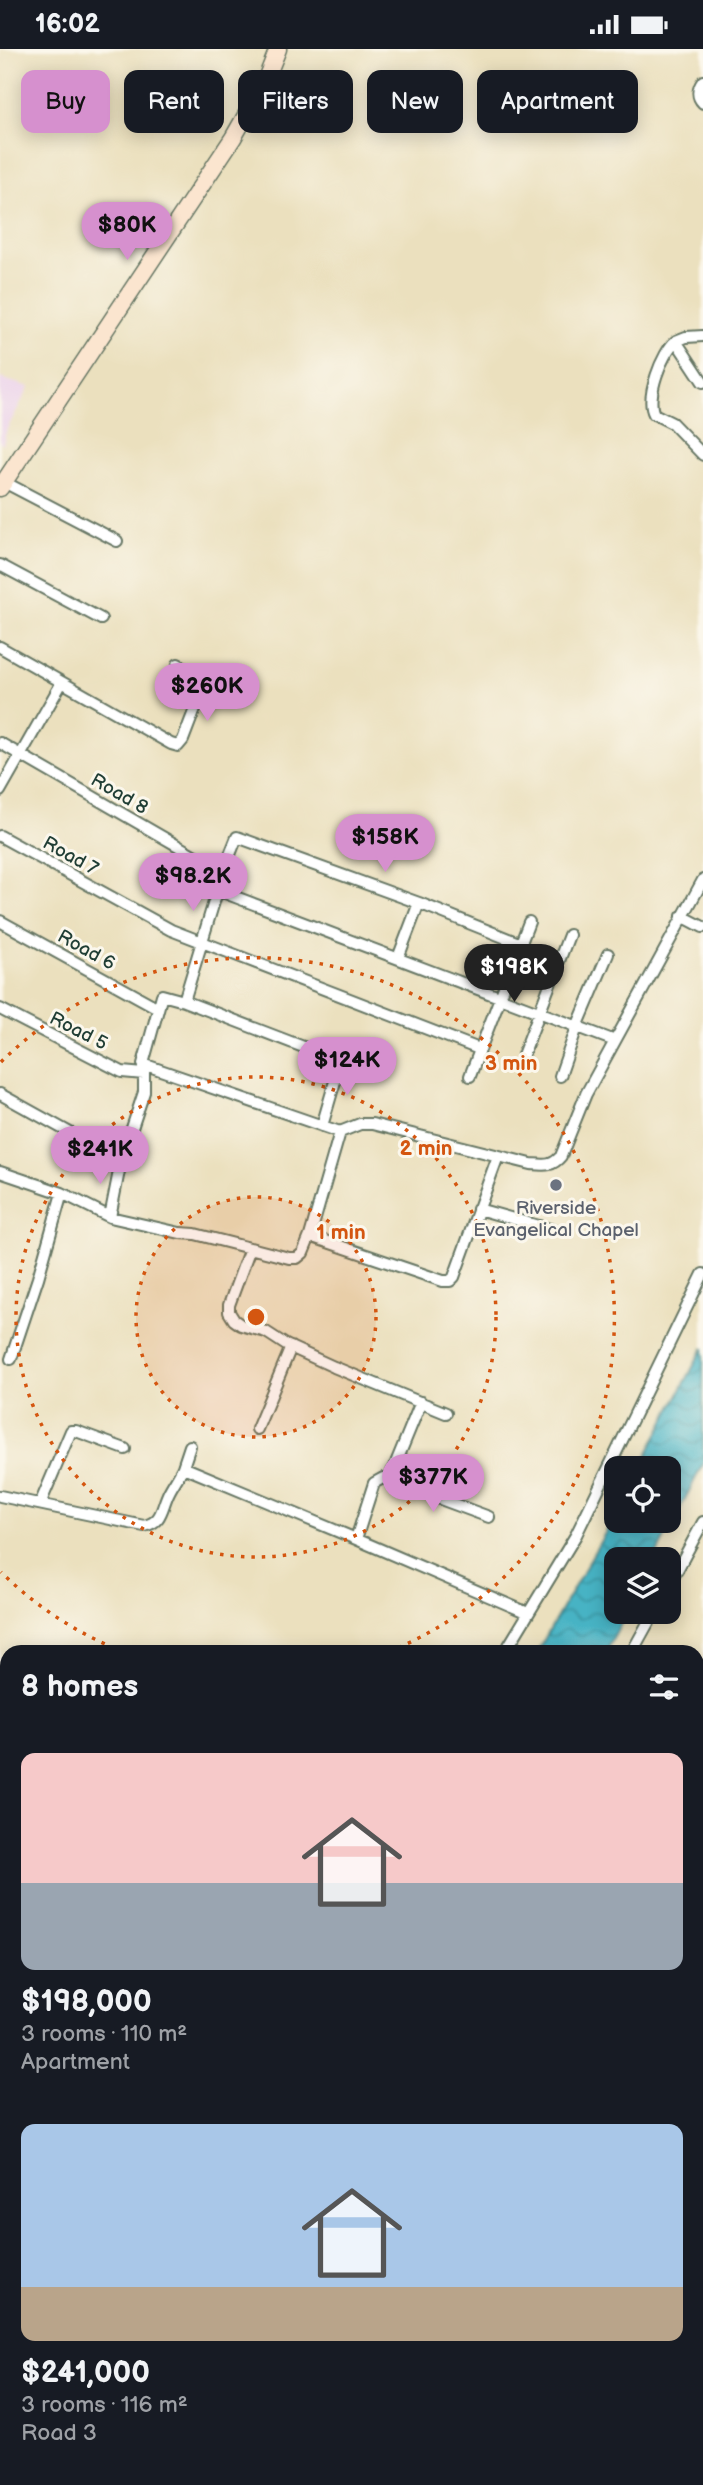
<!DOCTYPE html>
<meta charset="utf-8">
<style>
body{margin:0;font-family:"Balsamiq Sans",sans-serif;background:#242831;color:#f1f3f6;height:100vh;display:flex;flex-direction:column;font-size:26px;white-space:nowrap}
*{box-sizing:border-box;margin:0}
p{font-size:23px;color:#9ea1a6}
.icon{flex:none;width:38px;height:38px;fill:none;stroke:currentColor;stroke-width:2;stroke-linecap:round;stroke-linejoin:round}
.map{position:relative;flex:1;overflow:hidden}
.side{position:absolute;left:0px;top:1596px;width:704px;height:840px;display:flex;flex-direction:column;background:#171b24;border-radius:21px 21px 0 0;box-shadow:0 4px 18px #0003}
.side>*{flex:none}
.guide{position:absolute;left:21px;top:21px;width:662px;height:63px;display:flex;gap:14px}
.buttons{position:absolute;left:604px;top:1407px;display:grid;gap:14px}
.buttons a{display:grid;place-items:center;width:77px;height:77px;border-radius:14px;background:#171b24;box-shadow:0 4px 18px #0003;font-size:35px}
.price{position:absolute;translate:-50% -60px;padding:0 16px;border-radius:24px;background:#d690ce;color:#111;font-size:23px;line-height:46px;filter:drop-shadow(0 2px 4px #0008)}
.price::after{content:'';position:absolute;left:50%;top:42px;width:21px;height:16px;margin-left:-10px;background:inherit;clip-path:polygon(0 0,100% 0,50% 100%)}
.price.selected{background:#222;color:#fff}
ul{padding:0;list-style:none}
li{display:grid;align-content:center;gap:14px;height:371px;padding:0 21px}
li span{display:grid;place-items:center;height:217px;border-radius:14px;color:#555}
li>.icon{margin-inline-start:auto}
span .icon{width:126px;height:126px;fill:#fffc;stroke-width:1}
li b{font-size:30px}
h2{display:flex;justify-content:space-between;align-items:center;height:84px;padding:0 21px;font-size:30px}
.chip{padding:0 24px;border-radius:14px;background:#171b24;box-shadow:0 4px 18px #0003;font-size:24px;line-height:63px}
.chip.selected{background:#d690ce;color:#111}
.status{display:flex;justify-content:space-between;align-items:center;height:49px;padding:0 35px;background:#171b24;direction:ltr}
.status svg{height:19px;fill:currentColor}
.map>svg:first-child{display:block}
.built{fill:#ebd1eb}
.water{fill:url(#water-waves);stroke:#33787c;stroke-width:2}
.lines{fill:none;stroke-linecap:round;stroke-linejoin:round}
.stream{stroke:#47b3c4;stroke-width:2.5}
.minor-casing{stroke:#667664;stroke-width:14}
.tertiary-casing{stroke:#667664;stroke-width:18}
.secondary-casing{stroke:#667664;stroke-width:19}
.minor{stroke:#fff;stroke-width:10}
.tertiary{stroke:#fff;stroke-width:14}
.secondary{stroke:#fbe5cf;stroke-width:16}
.ring{fill:none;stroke:#d45610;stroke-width:3.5;stroke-dasharray:3.5 7}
.worship-dot{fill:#6b7280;stroke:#fbf7ec;stroke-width:2.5}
.labels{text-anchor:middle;stroke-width:6;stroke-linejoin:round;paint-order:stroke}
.street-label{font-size:19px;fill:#1f3d34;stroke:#fbf7ec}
.worship-label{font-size:19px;fill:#5b616d;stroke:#fbf7ec}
.centre{fill:#d45610;stroke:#fbf7ec;stroke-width:3.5}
.ring-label{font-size:21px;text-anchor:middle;font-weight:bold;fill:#d45610;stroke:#fbf7ec;stroke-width:6;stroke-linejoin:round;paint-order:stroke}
</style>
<div class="status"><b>16:02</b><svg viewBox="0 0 49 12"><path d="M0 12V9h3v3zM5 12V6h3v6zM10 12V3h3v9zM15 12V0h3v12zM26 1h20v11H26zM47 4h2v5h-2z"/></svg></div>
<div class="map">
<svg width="703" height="2436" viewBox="0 0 703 2436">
<defs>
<pattern id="water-waves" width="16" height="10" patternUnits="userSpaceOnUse" patternTransform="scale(1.75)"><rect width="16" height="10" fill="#47b3c4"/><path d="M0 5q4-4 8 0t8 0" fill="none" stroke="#3b93a0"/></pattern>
</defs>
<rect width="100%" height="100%" fill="#fbf7ec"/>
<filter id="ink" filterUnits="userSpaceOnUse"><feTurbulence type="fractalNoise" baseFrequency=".0143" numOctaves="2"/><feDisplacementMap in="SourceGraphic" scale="14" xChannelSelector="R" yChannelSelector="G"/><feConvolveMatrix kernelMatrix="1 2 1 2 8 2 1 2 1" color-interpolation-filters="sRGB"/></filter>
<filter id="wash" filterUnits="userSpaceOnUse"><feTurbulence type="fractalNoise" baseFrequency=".00686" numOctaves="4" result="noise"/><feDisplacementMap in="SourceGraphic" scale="28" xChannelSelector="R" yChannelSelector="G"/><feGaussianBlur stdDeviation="1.57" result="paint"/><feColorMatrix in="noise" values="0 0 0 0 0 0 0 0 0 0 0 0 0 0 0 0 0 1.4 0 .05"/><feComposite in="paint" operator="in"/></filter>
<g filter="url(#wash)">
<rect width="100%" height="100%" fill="#ebe0be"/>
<path class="built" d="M0,329L29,338L7,380L3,395L0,394Z"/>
<path class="water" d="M703,1299V1415L654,1510H616V1563H627L606,1603H537L616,1465V1472H668V1419H640Z
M0,1636L7,1643V1730L0,1723Z"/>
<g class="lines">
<path class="stream" d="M0,2309L7,2316
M261,2429L264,2436"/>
</g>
</g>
<g filter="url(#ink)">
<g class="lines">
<g class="minor-casing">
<path id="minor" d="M703,32C698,39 696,47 703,54
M703,287L686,288L676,292L703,333
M676,292C662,303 645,349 654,365L672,374L703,406
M4,433L117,492
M0,516L101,570
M0,598L171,695L178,697L183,691L206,631L178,615
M0,694L223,823
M0,742L61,635
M0,787L171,881L479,1000
M217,841L615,992
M682,867L703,878
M0,872L158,959
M398,909L419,854
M184,952L223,823L237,788L419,854L521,895
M0,960L122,1023L144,1025
M523,1006L569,886
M470,1027L529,873
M560,1027L577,978L608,905
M0,1045L121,1112
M322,1077L338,1022V1015L332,1009L184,952L162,946L143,1015L340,1083
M0,1123L62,1144L110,1168L180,1184L195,1185L289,1209H297L303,1204L310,1187L340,1083L360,1075H372L531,1115C544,1116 552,1118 561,1107L586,1045L703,831
M478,1160L553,1181
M110,1168L121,1112L144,1043V1018
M310,1187L443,1232H450L454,1228L498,1107
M250,1199L229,1256V1263L234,1271L241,1276L266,1283L286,1296L334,1318L446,1364
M11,1310L38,1229L62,1144
M257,1380L291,1298
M183,1418L190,1397
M389,1431L489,1468
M0,1447L144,1477C163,1473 161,1459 169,1443C173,1435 179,1427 183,1418L356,1490L374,1434L383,1429L389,1431L421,1353
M40,1455L71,1382H76L125,1400
M356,1490L528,1564
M668,1538L703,1473
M505,1603L576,1486L703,1225
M632,1603L654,1563
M0,1625L7,1632
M0,1764L7,1771
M696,2206H703
M0,2247L7,2248"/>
</g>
<g class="tertiary-casing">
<path id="tertiary" d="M696,1841H703
M0,2085L7,2087"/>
</g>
<g class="secondary-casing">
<path id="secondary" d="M0,439L233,89L264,35L278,0"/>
</g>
<use href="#minor" class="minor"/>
<use href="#tertiary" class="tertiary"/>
<use href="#secondary" class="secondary"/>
</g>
</g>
<circle cx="256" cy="1268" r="120" fill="#d45610" fill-opacity=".12"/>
<g class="ring">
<circle cx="256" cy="1268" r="120"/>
<circle cx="256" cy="1268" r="240"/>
<path d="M124 1603A360 360 0 0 1 1 1523M1 1013A360 360 0 1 1 388 1603"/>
</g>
<circle class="worship-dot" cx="556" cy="1136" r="7"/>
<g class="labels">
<g class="street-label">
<text transform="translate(120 744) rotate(30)" y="7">Road 8</text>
<text transform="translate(71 806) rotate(29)" y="7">Road 7</text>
<text transform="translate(87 900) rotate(29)" y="7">Road 6</text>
<text transform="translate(79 981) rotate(27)" y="7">Road 5</text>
</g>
<g class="worship-label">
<text x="556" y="1165">Riverside<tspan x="556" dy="22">Evangelical Chapel</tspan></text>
</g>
</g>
<circle cx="256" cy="1268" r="10" class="centre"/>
<g class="ring-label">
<text x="511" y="1021">3 min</text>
<text x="426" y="1106">2 min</text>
<text x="341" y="1190">1 min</text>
</g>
</svg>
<div class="buttons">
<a><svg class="icon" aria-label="locate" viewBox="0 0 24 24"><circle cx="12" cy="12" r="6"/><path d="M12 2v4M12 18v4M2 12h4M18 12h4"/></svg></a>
<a><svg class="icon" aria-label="layers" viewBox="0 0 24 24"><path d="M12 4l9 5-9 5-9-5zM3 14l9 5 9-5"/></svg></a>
</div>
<b class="price" style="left:127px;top:213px">$80K</b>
<b class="price" style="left:207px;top:674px">$260K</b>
<b class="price" style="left:385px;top:825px">$158K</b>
<b class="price" style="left:193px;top:864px">$98.2K</b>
<b class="price selected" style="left:514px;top:955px">$198K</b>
<b class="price" style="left:347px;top:1048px">$124K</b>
<b class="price" style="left:100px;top:1137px">$241K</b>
<b class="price" style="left:433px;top:1465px">$377K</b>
<div class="guide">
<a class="chip selected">Buy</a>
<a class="chip">Rent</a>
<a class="chip">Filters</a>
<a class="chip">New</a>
<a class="chip">Apartment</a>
</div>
<section class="side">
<h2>8 homes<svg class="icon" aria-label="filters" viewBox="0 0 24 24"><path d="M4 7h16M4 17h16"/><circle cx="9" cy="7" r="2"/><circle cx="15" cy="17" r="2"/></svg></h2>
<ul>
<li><span style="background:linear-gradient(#f6c9c9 60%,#9aa5b1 0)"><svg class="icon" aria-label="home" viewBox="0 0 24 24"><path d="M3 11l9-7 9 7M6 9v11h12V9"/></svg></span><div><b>$198,000</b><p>3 rooms · 110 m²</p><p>Apartment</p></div></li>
<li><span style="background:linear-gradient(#a9c7e8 75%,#b9a48a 0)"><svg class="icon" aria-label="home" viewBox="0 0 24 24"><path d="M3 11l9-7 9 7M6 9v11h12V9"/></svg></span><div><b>$241,000</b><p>3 rooms · 116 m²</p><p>Road 3</p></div></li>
</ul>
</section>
</div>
